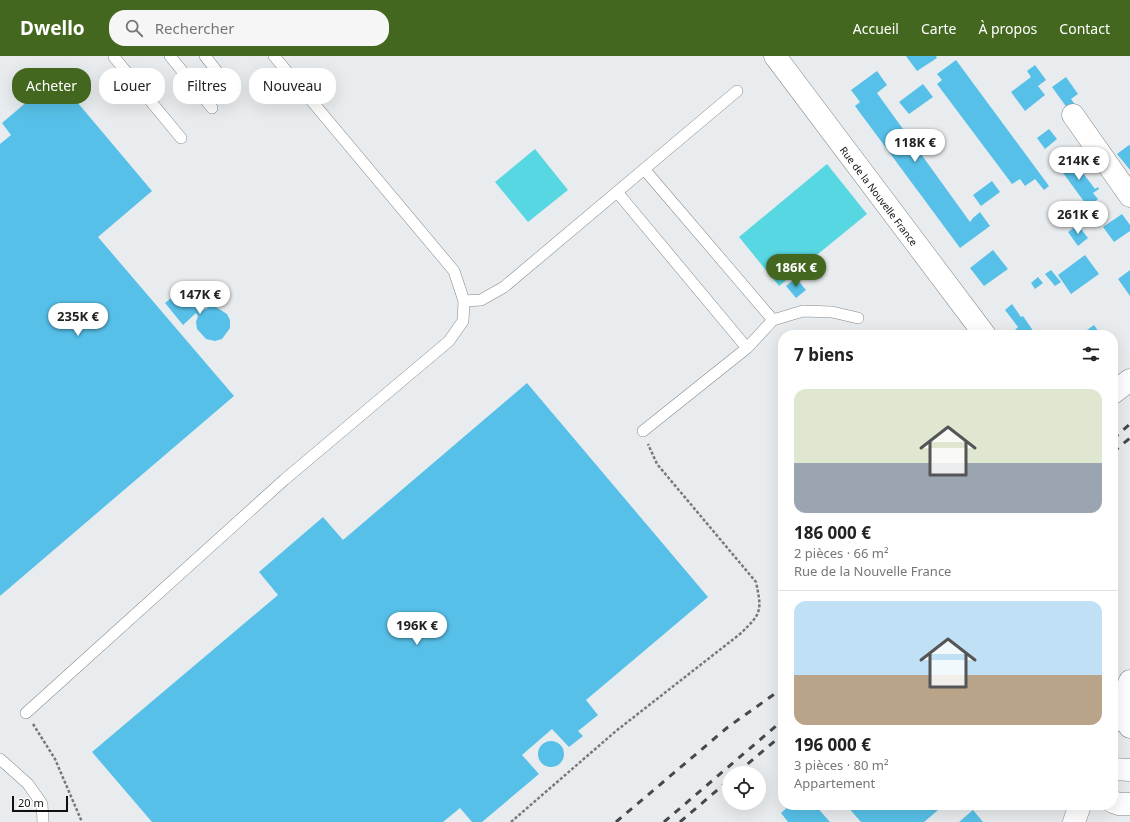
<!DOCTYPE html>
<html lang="fr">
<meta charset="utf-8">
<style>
body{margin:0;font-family:"Noto Sans",sans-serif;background:#f6f6f6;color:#222;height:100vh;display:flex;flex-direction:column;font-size:15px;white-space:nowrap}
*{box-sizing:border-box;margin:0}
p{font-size:13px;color:#767676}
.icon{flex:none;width:22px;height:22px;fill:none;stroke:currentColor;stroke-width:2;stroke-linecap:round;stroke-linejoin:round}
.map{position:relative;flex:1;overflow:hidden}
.sheet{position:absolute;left:778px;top:274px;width:340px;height:480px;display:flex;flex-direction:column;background:#fff;border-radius:16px;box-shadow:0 4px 16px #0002}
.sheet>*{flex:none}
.top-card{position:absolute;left:12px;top:12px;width:380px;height:36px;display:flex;gap:8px}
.fabs{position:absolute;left:722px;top:710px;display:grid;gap:8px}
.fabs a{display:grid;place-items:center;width:44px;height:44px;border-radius:50%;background:#fff;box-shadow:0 4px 16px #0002;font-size:20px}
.scale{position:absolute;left:12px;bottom:10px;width:56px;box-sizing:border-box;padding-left:4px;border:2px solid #101011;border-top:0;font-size:11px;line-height:14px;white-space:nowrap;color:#101011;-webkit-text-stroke:3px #fff;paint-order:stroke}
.price{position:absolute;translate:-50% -34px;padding:0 9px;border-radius:14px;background:#fff;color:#222;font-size:13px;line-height:26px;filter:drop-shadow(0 1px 2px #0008)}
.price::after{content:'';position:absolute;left:50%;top:24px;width:12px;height:9px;margin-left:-6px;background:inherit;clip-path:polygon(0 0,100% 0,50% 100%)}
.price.active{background:#43671f;color:#fff}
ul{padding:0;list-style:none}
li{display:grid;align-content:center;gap:8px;height:212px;padding:0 16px}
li+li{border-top:1px solid #e0e0e0}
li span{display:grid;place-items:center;height:124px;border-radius:12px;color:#555}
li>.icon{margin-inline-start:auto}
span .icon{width:72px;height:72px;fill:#fffc;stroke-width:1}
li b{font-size:17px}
h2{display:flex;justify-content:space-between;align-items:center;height:48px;padding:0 16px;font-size:17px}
.pill{padding:0 14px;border-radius:16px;background:#fff;box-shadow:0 4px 16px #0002;font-size:14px;line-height:36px}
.pill.active{background:#43671f;color:#fff}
header{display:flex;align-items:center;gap:24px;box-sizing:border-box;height:56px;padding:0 20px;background:#43671f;color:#fff}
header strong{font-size:19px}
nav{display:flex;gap:22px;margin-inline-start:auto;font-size:14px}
.search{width:280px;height:36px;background:#f6f6f6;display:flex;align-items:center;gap:10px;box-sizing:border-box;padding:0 14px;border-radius:16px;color:#767676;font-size:15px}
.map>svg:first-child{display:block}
.water{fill:#57d7e2}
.building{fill:#57c0e8}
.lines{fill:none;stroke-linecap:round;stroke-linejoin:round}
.service-casing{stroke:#86888a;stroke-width:12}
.minor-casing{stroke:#86888a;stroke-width:23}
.secondary-casing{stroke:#86888a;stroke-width:23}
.primary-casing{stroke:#86888a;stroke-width:23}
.path{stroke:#78797b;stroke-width:2.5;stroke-dasharray:3 2;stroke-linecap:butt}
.service{stroke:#fff;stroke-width:11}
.minor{stroke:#fff;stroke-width:22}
.secondary{stroke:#fff;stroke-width:22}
.primary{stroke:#fff;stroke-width:22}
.rail{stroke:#474849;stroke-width:3;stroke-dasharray:7 7;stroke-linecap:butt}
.labels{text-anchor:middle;stroke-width:3;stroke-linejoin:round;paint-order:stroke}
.street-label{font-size:10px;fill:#101011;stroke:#fff}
</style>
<header>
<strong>Dwello</strong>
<div class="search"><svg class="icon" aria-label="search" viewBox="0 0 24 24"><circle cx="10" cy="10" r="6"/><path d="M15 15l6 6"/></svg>Rechercher</div>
<nav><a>Accueil</a><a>Carte</a><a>À propos</a><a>Contact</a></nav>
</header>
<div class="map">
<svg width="1130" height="766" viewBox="0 0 1130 766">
<rect width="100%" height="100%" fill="#e9ecee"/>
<path class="water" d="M535,93L568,134L528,166L495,126Z
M827,108L867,158L779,230L739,181Z"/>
<path class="building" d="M906,0H936L937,2L917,15Z
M956,4L1049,130L1044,134L1035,123L1025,130L1020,123L1012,128L937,28L942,24L937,18Z
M1035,9L1046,24L1038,30L1045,39L1025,55L1011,36L1031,21L1027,15Z
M877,15L887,29L877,37L970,166L973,162L980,156L990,170L960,192L855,50L860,46L851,34Z
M56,21L152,135L98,181L234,340L0,540V88L11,79L2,67Z
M1066,21L1078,38L1071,43L1082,58L1075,63L1052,31Z
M923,28L933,41L909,58L899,46Z
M1049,73L1057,83L1045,93L1037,82Z
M1129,89L1130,90V114L1117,98Z
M1071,101L1095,133L1098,131L1099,133L1093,137L1098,143L1088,151L1058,110Z
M992,125L1000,136L981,150L973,139Z
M1070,158L1075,164L1070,168L1065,162Z
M1122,158L1130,169V175L1114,186L1103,171Z
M1078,169L1088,182L1078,190L1068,176Z
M993,194L1008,213L984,230L970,212Z
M1085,199L1099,218L1071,238L1058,219Z
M1051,214L1061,226L1055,230L1045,218Z
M1130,214V240L1118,223Z
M1038,221L1043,227L1035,233L1031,227Z
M796,222L806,234L796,242L786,230Z
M186,230L204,251L202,253L203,254L209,251H216L227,258L230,264V272L222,283L215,285L206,283L197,273L196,266L198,260L196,257L183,269L165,247Z
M1012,248L1021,261L1023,260L1036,279H1010L1018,271L1005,254Z
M1094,269L1101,279H1080Z
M527,327L708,541L586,644L598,659L578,675L583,680L569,691L552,673L522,699L539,718L482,766H472L460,752L443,766H152L92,696L278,539L259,516L323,461L343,484Z
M538 698a13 13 0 1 1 26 0a13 13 0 1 1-26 0Z
M790,749H815L830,766H788L781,757Z
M846,749H944L924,766H861Z
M973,754L983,766H959Z"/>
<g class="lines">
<g class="service-casing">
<path id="service" d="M115,0L114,1L181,82
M170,0L212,52
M205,0L229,31
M644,113L773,264
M617,136L747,292L773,264L803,255L832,256L858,262
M464,245L481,244L504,231L737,35
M643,375L747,292
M26,657L284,424L449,285L463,265L464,245L454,215L274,0
M0,703L28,728L42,748L43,766"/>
</g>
<g class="minor-casing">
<path id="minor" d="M775,0L985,279
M1073,59L1130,140
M1113,337L1130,324"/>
</g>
<g class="secondary-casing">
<path id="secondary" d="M1118,653L1130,671
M1113,713L1130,714
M1113,746L1119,748H1130"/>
</g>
<g class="primary-casing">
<path id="primary" d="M1113,666L1130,625
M1074,766L1080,749"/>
</g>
<path class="path" d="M33,668L55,703L82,766
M511,766L616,675L740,578C762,557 762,555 756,526L657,408L648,388"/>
<use href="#service" class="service"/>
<use href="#minor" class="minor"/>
<use href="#secondary" class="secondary"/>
<use href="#primary" class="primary"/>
<path class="rail" d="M1113,383L1130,368
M1113,396L1130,382
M737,717L783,678
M616,766L728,671L783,632
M664,766L783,664
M680,766L729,724"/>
</g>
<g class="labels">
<g class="street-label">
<text transform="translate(879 140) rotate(53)" y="4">Rue de la Nouvelle France</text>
</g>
</g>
</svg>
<div class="fabs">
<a><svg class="icon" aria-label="locate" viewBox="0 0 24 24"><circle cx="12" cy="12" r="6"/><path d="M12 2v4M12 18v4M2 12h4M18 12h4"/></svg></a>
</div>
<div class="scale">20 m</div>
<b class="price" style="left:915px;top:107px">118K €</b>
<b class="price" style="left:1079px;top:125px">214K €</b>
<b class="price" style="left:1078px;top:179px">261K €</b>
<b class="price active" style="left:796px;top:232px">186K €</b>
<b class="price" style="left:200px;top:259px">147K €</b>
<b class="price" style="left:78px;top:281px">235K €</b>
<b class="price" style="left:417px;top:590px">196K €</b>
<div class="top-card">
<a class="pill active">Acheter</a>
<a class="pill">Louer</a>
<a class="pill">Filtres</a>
<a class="pill">Nouveau</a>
</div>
<section class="sheet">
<h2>7 biens<svg class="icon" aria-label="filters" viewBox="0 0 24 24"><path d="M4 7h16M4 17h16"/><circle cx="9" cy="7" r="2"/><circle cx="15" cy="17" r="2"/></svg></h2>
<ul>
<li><span style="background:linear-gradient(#dfe7d0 60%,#9aa5b1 0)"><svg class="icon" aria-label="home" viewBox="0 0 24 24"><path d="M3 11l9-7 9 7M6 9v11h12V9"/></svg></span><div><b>186 000 €</b><p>2 pièces · 66 m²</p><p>Rue de la Nouvelle France</p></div></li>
<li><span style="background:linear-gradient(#bfe0f5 60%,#b9a48a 0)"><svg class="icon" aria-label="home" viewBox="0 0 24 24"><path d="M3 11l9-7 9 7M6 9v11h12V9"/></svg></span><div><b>196 000 €</b><p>3 pièces · 80 m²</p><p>Appartement</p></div></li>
</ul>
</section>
</div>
